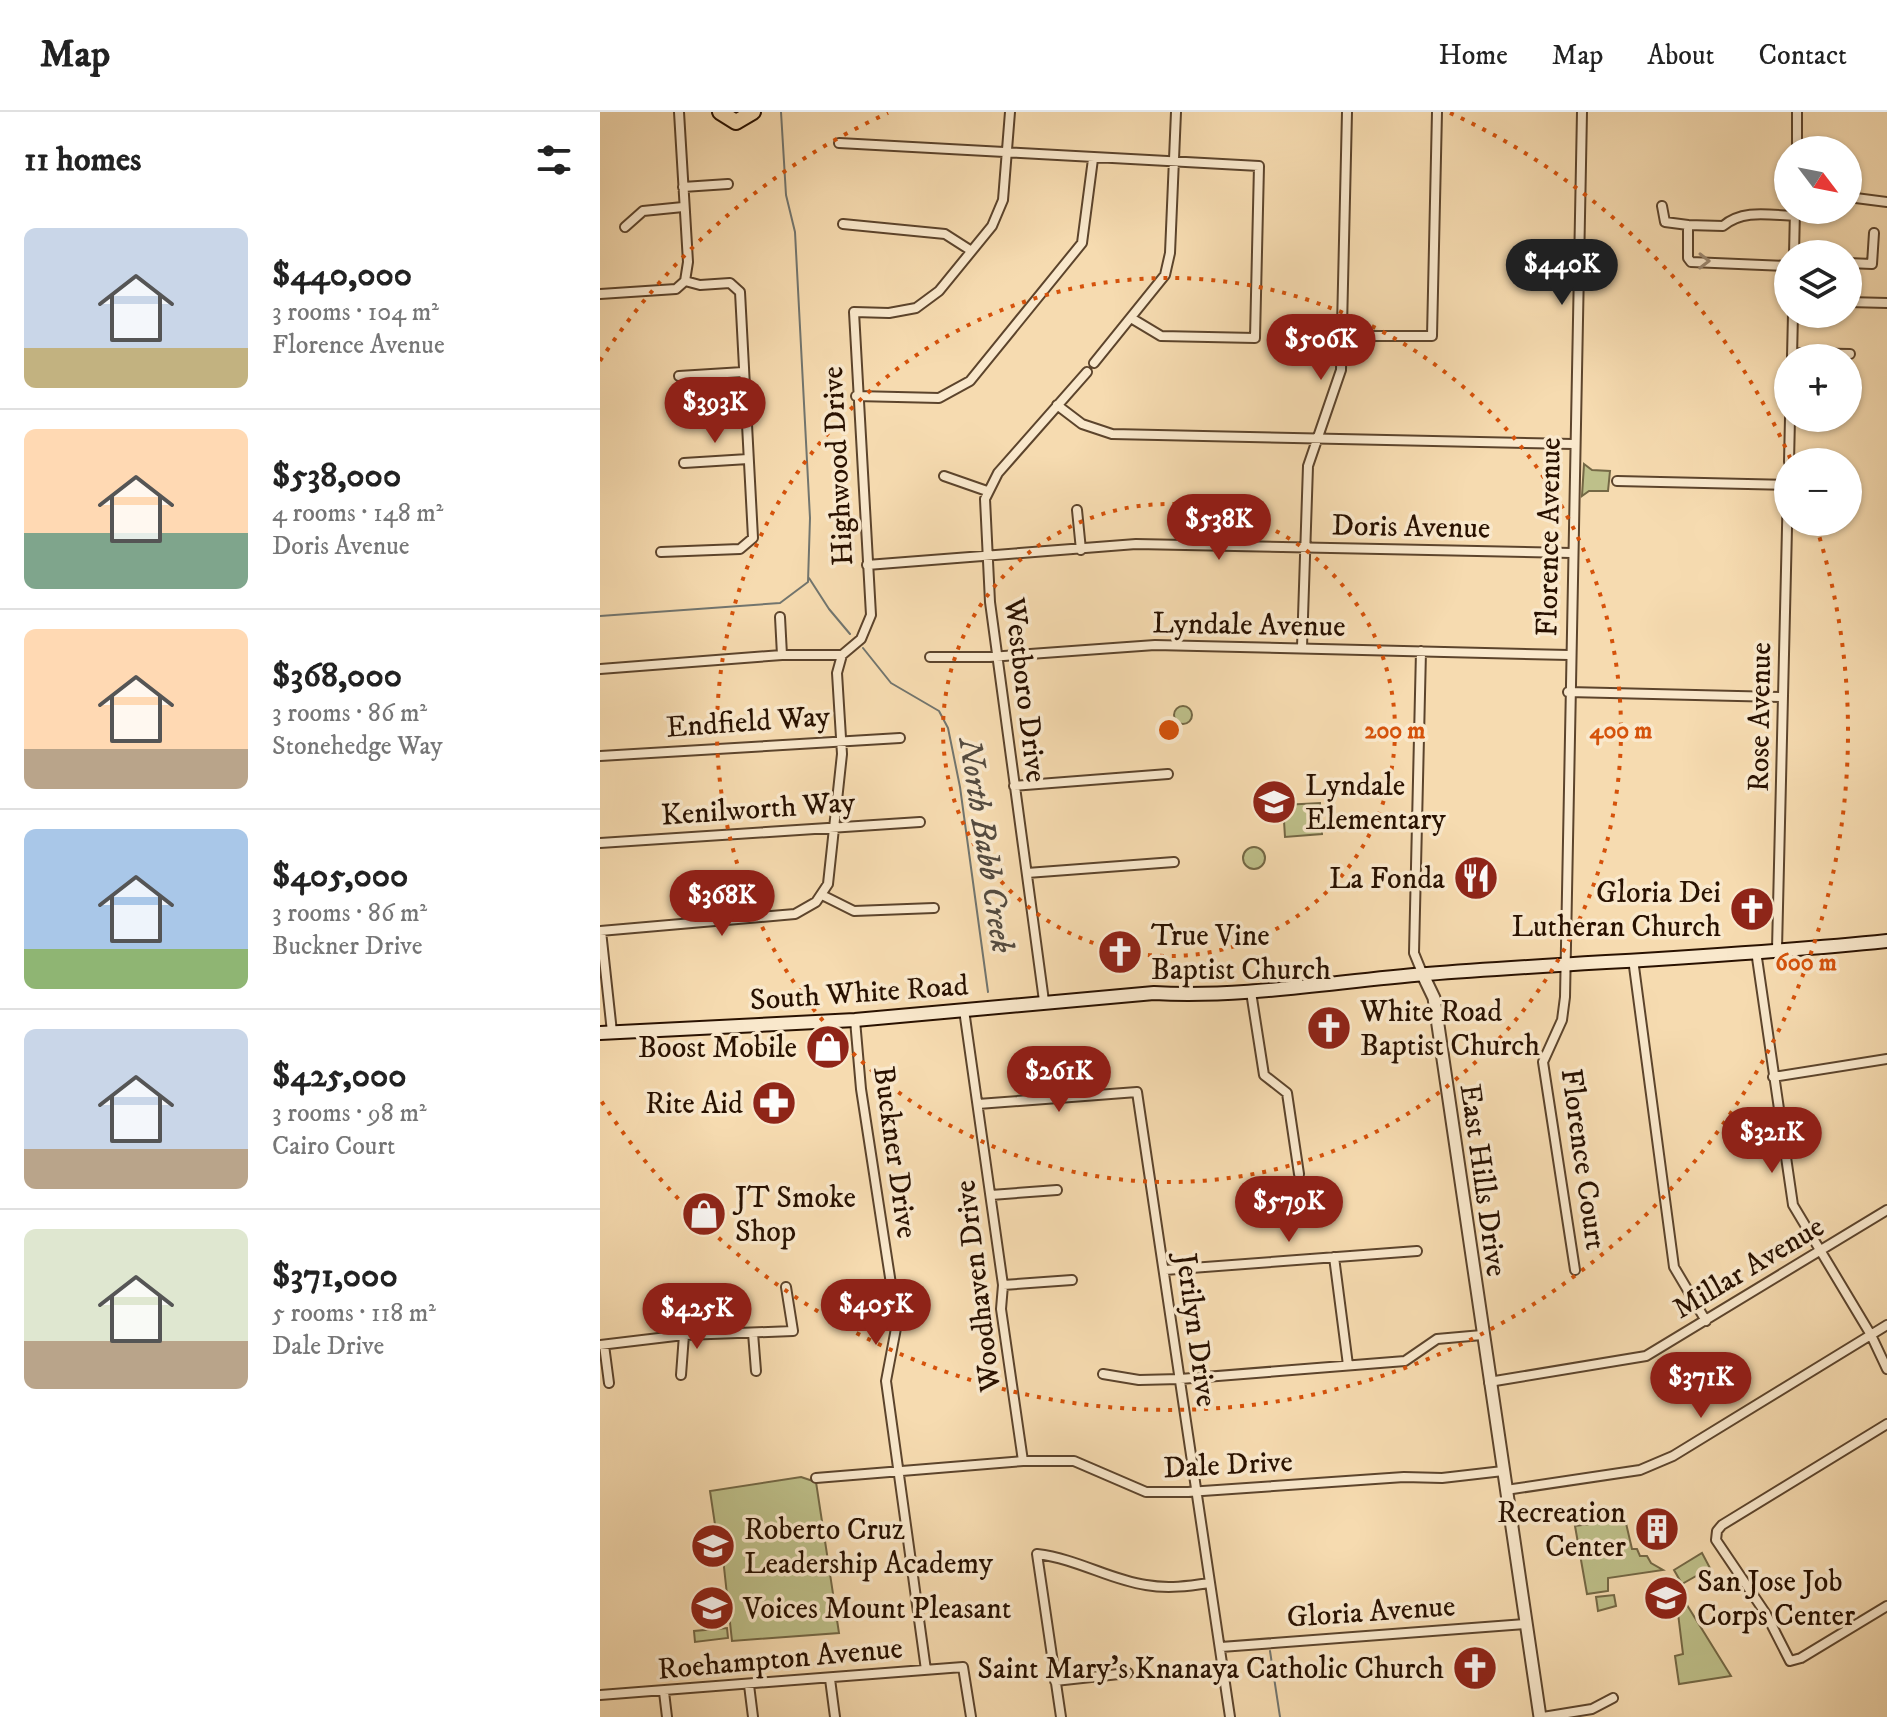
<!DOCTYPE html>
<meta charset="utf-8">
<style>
body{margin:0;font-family:"IM FELL DW Pica",serif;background:#f6f6f6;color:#222;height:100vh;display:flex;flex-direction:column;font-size:30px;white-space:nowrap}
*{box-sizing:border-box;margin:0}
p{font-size:26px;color:#767676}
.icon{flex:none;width:44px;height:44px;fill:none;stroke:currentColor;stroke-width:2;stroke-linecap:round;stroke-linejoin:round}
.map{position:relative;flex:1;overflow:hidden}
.side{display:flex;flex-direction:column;background:#fff;width:600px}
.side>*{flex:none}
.needle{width:52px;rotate:122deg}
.buttons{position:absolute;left:1174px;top:24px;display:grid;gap:16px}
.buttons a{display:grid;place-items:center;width:88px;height:88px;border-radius:50%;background:#fff;box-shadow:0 2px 6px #0004;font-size:40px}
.price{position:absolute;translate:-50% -68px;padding:0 18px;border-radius:28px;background:#8f2418;color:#fff;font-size:26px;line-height:52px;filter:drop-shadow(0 2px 4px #0008)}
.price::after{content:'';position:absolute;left:50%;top:48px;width:24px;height:18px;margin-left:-12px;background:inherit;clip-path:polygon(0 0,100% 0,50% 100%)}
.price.on{background:#222;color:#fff}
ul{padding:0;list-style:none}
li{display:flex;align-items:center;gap:24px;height:200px;padding:0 24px}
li+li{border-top:2px solid #e0e0e0}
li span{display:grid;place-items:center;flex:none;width:224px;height:160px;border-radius:12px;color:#555}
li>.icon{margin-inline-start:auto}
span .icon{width:96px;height:96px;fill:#fffc;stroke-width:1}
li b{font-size:34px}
h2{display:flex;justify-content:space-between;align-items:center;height:96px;padding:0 24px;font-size:34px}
header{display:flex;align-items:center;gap:48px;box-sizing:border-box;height:112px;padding:0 40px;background:#fff;border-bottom:2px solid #e0e0e0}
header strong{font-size:38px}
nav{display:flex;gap:44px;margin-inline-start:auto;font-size:28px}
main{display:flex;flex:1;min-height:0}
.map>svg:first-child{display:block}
.green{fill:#bec08a;stroke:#746845;stroke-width:2}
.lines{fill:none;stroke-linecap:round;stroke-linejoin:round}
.stream{stroke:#72756e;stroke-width:2}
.minor-casing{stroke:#5c442c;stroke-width:12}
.tertiary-casing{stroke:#5c442c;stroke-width:15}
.secondary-casing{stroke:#291100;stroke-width:16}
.trunk-casing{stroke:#291100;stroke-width:18}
.minor{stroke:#f9e8cc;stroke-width:8}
.tertiary{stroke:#f9e8cc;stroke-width:11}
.secondary{stroke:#f9e8cc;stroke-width:12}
.trunk{stroke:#f6dbb0;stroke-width:14}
.oneway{stroke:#9b8770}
.ring{fill:none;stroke:#d5520b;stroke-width:4;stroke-dasharray:4 8}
.labels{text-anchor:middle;stroke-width:7;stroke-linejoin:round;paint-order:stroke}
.street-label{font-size:30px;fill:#291100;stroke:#f9e8cc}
.poi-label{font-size:30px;fill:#291100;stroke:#f9e8cc;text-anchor:start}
.water-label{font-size:32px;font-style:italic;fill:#544b40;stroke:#f9e8cc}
.centre{fill:#d5520b;stroke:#f9e8cc;stroke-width:4}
.ring-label{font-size:24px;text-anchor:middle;font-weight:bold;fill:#d5520b;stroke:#f9e8cc;stroke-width:7;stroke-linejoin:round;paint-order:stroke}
</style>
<header>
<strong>Map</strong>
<nav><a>Home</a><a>Map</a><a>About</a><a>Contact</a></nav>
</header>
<main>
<section class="side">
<h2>11 homes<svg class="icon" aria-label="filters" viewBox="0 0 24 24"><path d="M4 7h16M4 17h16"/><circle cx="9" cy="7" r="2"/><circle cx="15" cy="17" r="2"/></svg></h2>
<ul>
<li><span style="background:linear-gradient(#c9d6e8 75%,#c2b280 0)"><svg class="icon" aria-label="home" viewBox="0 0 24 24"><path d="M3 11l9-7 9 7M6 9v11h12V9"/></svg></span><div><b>$440,000</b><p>3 rooms · 104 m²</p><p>Florence Avenue</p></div></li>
<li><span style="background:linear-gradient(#ffd9b3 65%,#7fa58c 0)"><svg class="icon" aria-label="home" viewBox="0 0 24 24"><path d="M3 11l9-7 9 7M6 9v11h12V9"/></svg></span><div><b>$538,000</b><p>4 rooms · 148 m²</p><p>Doris Avenue</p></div></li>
<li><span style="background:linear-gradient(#ffd9b3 75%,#b9a48a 0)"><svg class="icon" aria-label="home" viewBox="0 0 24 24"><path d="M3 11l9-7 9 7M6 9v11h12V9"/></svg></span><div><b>$368,000</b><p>3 rooms · 86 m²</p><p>Stonehedge Way</p></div></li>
<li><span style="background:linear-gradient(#a9c7e8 75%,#8fb573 0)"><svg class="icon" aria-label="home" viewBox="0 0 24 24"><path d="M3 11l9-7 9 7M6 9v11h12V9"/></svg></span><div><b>$405,000</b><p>3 rooms · 86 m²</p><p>Buckner Drive</p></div></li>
<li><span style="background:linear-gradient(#c9d6e8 75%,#b9a48a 0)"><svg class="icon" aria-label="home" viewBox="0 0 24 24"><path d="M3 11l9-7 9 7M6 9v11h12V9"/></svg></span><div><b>$425,000</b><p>3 rooms · 98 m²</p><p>Cairo Court</p></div></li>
<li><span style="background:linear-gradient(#dfe7d0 70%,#b9a48a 0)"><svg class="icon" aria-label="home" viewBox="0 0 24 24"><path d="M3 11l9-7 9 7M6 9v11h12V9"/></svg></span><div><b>$371,000</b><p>5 rooms · 118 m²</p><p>Dale Drive</p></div></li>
</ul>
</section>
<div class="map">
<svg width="1287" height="1605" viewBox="0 0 1287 1605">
<rect width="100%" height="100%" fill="#f6dbb0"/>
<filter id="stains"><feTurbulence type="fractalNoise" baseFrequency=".0025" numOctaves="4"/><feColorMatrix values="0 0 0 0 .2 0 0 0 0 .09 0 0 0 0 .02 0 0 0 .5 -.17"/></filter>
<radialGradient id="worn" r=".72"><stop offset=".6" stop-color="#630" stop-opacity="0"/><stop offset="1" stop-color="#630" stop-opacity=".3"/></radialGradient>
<path class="green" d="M984,352L992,358L1010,359L1008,379H989L982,384Z
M574 603a9 9 0 1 1 18 0a9 9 0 1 1-18 0Z
M720,691L722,722L685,725L683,693Z
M643 746a11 11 0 1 1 22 0a11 11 0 1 1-22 0Z
M201,1365L216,1370L239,1521L132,1529L123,1446H120L110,1379Z
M1025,1407L1032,1437H1037L1040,1444H1047L1051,1451L1063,1458L1008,1466V1479L987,1482L975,1414Z
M1102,1441L1110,1456L1082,1472L1074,1458Z
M1014,1483L1016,1494L998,1499L996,1485Z
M1076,1485H1082L1131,1564L1079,1572L1075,1544L1083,1542Z
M127,1516L128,1526L95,1530L94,1519Z"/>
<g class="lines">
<path class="stream" d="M209,466L229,497L250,522
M0,504L180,491L208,470L210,406L195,120L186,83L181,0
M263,536L291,571L339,599L348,616L360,675L388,880
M670,1539L680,1605"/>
<g class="minor-casing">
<path id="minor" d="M79,0L88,150L85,169
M239,31L659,54L655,226L561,224L531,206
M1197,38V0
M83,75L128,72
M1248,85L1287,90
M1062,94L1065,110L1088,113
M243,112L345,122L370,138
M25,115L43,99L83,95
M1194,142L1195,98
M1248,151L1272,152L1274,121
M1188,154L1091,150L1088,146V113L1123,114C1143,97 1169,103 1195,104
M0,182L76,177L85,169L100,173L130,171L140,180L153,426L140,437L61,440
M1248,190L1287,191
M743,224H832L837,0
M1192,241L1250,242
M1192,245L1193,202
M494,251L565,163L570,141L576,0
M79,264L143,260
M256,284L339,286L370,269L482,131L493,47
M457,293L482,312L512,322L973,332
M1189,350L1190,306
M84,351L148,347
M344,364L387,379
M1017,369L1188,373
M477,398L481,438
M267,453L536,432L971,441
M180,505L182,543
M702,535L708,354L741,258L747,0
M821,539L814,841L823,863
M330,545H389L555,533L969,543
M0,557L182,543H242
M968,580L1183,585
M0,644L300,626
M414,674L568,662
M0,731L320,710
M427,761L574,750
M222,783L254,799L334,796
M0,819L195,802L216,790L228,772L242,642L237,561L242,543L261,527L271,503L254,200L289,201L316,196L339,179L392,114L403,88L410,0
M1,819L12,920
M1177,837L1188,374
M1156,839L1193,1093L1271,1223L1287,1257
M1033,847L1074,1155L1106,1209
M651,880L664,963L687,981L699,1062
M444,889L390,490L385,387L398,361L487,260
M364,898L403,1173L401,1197L423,1349
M255,908L261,977L297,1211L286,1269L326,1558
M1173,965L1287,947
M378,992L537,980L630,1605
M391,1083L457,1078
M734,1145L748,1253
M565,1158L817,1139
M975,1158L943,950L962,908L965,885L982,0
M403,1173L472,1168
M153,1221L156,1259
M0,1233L84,1223L193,1219L186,1175
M4,1233L9,1271
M503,1262L539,1268L580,1267L805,1249L837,1227L882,1223
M81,1263L84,1223
M889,1270L1046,1244L1287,1098
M1287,1312L1122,1413L1117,1419L1116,1428L1166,1502L1190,1549L1201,1546L1287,1494
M216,1366L423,1349H474L546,1380H588L804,1365L842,1366L903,1359
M906,1378L1040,1358L1073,1344L1287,1213
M621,1535L925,1512
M230,1567L235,1605
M455,1569L528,1561
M149,1573L153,1605
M64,1580L67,1605
M0,1583L363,1555L371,1605
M461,1605L437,1442C478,1447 510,1468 546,1473C568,1477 589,1474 610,1471
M943,1605L992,1597L1013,1586"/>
</g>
<g class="tertiary-casing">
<path id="tertiary" d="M823,863L834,886L940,1605"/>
</g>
<g class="secondary-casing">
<path id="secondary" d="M0,921L255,908L554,881C646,886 736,869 827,862C980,850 1134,845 1287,829"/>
</g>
<g class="trunk-casing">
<path id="trunk" d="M120,0L136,10L153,0"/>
</g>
<use href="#minor" class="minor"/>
<use href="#tertiary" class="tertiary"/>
<use href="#secondary" class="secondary"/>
<use href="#trunk" class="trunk"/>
</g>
<defs><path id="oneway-chevron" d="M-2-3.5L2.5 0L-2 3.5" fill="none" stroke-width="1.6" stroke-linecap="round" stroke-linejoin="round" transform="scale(2)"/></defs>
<use class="oneway" href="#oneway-chevron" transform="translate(1104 149) rotate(1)"/>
<g class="ring">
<circle cx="569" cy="618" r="226"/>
<circle cx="569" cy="618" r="452"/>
<path d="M0 249A678 678 0 0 1 288 1M850 1A678 678 0 0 1 1191 348M1216 414A678 678 0 0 1 0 987"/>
</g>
<defs>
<g id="school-disc" transform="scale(2.3)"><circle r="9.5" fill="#8f2418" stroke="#f9e8cc"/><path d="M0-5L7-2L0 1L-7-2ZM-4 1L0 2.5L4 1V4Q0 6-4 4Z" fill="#fff"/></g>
<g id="restaurant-disc" transform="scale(2.3)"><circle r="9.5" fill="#8f2418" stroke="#f9e8cc"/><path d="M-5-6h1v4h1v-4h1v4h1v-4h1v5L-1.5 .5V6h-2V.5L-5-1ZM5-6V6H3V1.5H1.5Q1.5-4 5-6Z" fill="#fff"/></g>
<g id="church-disc" transform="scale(2.3)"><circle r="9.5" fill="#8f2418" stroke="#f9e8cc"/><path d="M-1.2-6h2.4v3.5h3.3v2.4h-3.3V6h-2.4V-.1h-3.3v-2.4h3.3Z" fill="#fff"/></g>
<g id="shop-disc" transform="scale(2.3)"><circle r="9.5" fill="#8f2418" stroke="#f9e8cc"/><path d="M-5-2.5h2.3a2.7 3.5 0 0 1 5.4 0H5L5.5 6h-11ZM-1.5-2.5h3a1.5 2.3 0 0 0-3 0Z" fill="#fff"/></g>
<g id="pharmacy-disc" transform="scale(2.3)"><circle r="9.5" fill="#8f2418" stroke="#f9e8cc"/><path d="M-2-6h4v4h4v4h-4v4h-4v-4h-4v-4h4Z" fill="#fff"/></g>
<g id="building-disc" transform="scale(2.3)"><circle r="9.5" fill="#8f2418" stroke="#f9e8cc"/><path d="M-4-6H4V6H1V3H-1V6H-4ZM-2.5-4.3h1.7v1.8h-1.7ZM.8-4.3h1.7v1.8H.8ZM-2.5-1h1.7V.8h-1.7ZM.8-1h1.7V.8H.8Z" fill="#fff"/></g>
</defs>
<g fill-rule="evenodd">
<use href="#school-disc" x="674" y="690"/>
<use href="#restaurant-disc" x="876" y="766"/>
<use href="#church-disc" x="1152" y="797"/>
<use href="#church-disc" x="520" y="840"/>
<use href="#church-disc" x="729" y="916"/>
<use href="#shop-disc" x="228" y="935"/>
<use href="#pharmacy-disc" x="174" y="991"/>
<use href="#shop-disc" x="104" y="1102"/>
<use href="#building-disc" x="1057" y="1417"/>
<use href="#school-disc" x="113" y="1434"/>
<use href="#school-disc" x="1066" y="1486"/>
<use href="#school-disc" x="112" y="1496"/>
<use href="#church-disc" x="875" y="1556"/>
</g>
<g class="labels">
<g class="street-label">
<text transform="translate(237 354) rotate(-93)" y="10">Highwood Drive</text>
<text transform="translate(811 414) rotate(1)" y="10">Doris Avenue</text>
<text transform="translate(948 425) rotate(-89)" y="10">Florence Avenue</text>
<text transform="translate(649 512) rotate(1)" y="10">Lyndale Avenue</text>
<text transform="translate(426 578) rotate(83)" y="10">Westboro Drive</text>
<text transform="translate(1159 605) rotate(-89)" y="10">Rose Avenue</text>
<text transform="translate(148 609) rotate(-4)" y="10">Endfield Way</text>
<text transform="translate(158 696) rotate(-4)" y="10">Kenilworth Way</text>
<text transform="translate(259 880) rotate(-4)" y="10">South White Road</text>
<text transform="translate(296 1040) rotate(82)" y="10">Buckner Drive</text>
<text transform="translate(984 1047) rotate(82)" y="10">Florence Court</text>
<text transform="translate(884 1068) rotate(82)" y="10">East Hills Drive</text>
<text transform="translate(1148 1155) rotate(-31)" y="10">Millar Avenue</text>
<text transform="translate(377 1174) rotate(-97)" y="10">Woodhaven Drive</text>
<text transform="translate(597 1218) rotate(82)" y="10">Jerilyn Drive</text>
<text transform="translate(628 1352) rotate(-3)" y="10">Dale Drive</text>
<text transform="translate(771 1499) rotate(-4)" y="10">Gloria Avenue</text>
<text transform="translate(180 1546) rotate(-5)" y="10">Roehampton Avenue</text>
</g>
<g class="poi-label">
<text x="705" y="683">Lyndale<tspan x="705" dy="34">Elementary</tspan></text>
<text x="845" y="776" text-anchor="end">La Fonda</text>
<text x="1121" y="790" text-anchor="end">Gloria Dei<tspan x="1121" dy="34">Lutheran Church</tspan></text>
<text x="551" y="833">True Vine<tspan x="551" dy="34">Baptist Church</tspan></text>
<text x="760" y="909">White Road<tspan x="760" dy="34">Baptist Church</tspan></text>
<text x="197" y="945" text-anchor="end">Boost Mobile</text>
<text x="143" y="1001" text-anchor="end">Rite Aid</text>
<text x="135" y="1095">JT Smoke<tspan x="135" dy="34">Shop</tspan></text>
<text x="1026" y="1410" text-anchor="end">Recreation<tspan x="1026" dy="34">Center</tspan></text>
<text x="144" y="1427">Roberto Cruz<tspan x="144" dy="34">Leadership Academy</tspan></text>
<text x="1097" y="1479">San Jose Job<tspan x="1097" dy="34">Corps Center</tspan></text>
<text x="143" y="1506">Voices Mount Pleasant</text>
<text x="844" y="1566" text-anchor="end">Saint Mary’s Knanaya Catholic Church</text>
</g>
<g class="water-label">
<text transform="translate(387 733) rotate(81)" y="11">North Babb Creek</text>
</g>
</g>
<circle cx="569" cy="618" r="12" class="centre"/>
<g class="ring-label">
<text x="795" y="626">200 m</text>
<text x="1021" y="626">400 m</text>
<text x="1206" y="858">600 m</text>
</g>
<rect width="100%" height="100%" filter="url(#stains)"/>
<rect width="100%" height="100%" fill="url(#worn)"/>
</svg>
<div class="buttons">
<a><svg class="needle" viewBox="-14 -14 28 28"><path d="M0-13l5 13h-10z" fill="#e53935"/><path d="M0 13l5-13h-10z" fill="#767676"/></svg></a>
<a><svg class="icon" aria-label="layers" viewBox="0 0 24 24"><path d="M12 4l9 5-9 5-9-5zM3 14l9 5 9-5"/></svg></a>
<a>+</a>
<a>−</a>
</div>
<b class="price on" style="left:962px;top:195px">$440K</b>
<b class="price" style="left:721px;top:270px">$506K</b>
<b class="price" style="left:115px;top:333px">$393K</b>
<b class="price" style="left:619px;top:450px">$538K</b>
<b class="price" style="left:122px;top:826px">$368K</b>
<b class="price" style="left:459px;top:1002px">$261K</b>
<b class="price" style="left:1172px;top:1063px">$321K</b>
<b class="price" style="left:689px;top:1132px">$579K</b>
<b class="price" style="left:276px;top:1235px">$405K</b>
<b class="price" style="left:97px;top:1239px">$425K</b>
<b class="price" style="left:1101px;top:1308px">$371K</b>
</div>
</main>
